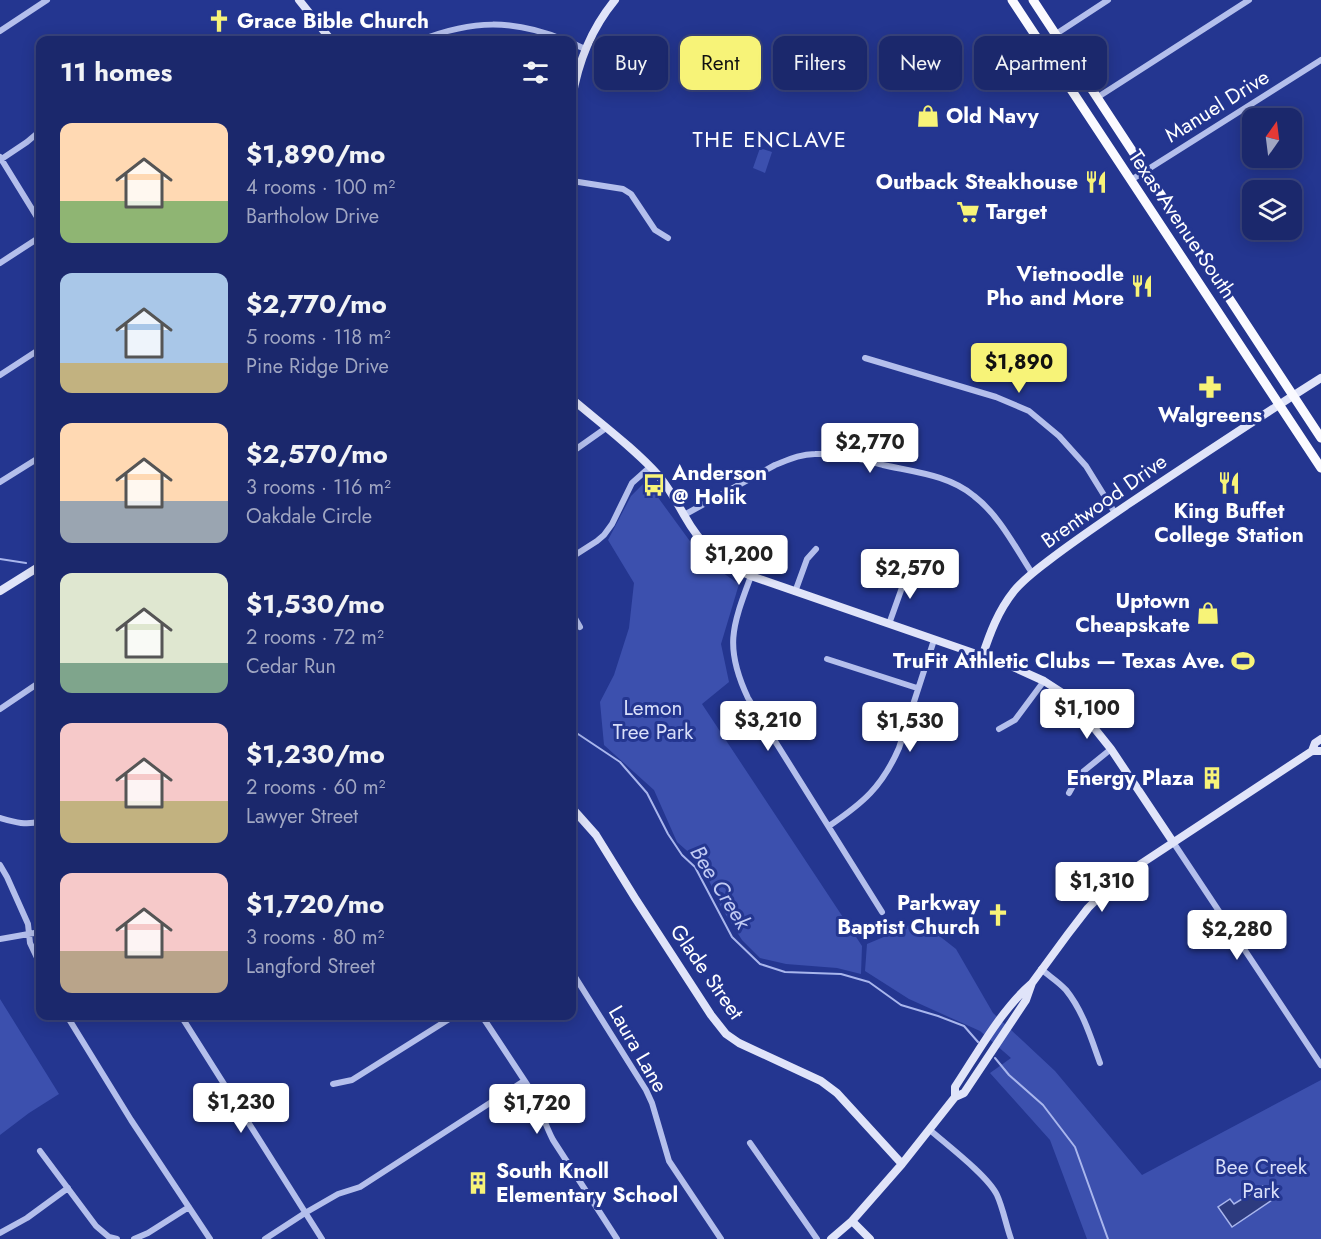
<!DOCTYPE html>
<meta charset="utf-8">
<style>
body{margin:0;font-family:Jost,sans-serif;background:#283474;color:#f1f3f6;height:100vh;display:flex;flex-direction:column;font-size:22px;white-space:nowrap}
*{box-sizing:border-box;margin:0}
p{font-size:20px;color:#a0a6c2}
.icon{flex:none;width:33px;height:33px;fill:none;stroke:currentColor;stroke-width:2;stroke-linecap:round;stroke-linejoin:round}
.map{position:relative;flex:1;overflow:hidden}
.drawer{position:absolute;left:36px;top:36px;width:540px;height:984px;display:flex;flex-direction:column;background:#1b286c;border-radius:12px;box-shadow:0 3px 15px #0003,0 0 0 2px #39447f}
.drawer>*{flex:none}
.top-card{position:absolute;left:594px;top:36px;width:570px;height:54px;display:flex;gap:12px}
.needle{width:39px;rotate:14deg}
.fabs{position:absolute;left:1242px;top:108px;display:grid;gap:12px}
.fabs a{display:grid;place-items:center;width:60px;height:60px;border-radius:12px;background:#1b286c;box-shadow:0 3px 15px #0003,0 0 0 2px #39447f;font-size:30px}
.price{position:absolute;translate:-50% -51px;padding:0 14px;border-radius:6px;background:#fff;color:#222;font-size:20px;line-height:39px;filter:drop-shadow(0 2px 3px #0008)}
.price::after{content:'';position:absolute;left:50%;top:36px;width:18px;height:14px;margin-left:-9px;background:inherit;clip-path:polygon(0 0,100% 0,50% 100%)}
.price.active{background:#f7f378;color:#111}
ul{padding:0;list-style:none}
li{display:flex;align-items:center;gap:18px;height:150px;padding:0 24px}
li span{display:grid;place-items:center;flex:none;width:168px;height:120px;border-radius:12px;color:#555}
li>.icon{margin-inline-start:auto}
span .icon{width:72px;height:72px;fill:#fffc;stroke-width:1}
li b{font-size:26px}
h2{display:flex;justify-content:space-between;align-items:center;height:72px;padding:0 24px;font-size:26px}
.chip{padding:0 21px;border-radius:12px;background:#1b286c;box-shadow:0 3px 15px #0003,0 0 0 2px #39447f;font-size:21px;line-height:54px}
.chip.active{background:#f7f378;color:#111}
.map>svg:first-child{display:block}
.green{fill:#3c50ae}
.water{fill:#2d3b7f;stroke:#a9b6ed;stroke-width:1.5}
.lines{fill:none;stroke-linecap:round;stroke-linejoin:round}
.stream{stroke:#a9b6ed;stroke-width:2}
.street{stroke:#b4bfec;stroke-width:6}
.secondary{stroke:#e0e4f9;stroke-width:8}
.primary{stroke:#fafaff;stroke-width:9}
.labels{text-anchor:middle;stroke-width:6;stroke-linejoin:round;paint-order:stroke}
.poi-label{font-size:21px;font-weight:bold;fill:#fff;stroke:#243690;text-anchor:end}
.street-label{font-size:21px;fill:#fff;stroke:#243690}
.park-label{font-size:21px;fill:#d9dff9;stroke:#243690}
.neighbourhood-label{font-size:22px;letter-spacing:1.5px;fill:#fff;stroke:#243690}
.water-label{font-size:22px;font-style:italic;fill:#c0caf3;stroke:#243690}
</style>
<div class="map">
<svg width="1321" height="1239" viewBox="0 0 1321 1239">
<rect width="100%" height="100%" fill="#243690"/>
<path class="green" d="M760,148L772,152L765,173L753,168Z
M646,481L703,559L739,584L721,644L729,682L702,704L862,946L861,974L837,968L786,964L760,958L742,940L721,907L701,863L677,842L654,790L604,745L600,702L614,675L629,628L634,583L608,540L631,496Z
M919,920L956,949L993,1013L1055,1071L1142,1175L1321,1080V1239H1087L1050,1140L990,1073L1011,1058L980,1031L909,999L865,971L867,944L898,931Z
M0,999L59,1094L29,1113L0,1135Z"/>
<path class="water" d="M1263,1186L1272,1200L1232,1227L1218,1207L1230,1199L1234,1204Z"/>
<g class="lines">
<path class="stream" d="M0,559L26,563
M572,730L620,762L647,793L668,834L682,855L695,867L732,937L760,964L785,972L841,974L869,982L901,1005L938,1016L964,1026L978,1042
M995,1058L1009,1075L1043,1105L1075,1147L1108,1239"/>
<path class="street" d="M0,31L47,0
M1056,34L1108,0
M421,40C472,20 513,19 564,40
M572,43L585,49
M1098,97L1249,0
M0,157L40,222
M0,160L27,142L40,131
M1131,180L1321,60
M572,181L623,189L631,194L655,230L668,238
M0,263L40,237
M865,358L996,397L1029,411L1059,436L1086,466L1115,513
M0,375L40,349
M572,452L606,428
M0,482L40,457
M684,515L775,465C788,460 800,454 815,454C838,453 860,459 883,465C914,472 949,475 974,496C999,515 1015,547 1032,573
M572,557L597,541L604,535L612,524L632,483L650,467
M751,576C732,627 724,647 748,698L882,912
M795,592L807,559L816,549
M572,613L580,627
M889,624L909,568
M827,659L917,688
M0,709L40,682
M999,729L1015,720L1044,681
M1069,793L1079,775L1111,749
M0,818C14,822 27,826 40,821
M829,826C863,803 882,787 899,748L934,640
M1173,842L1321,1065
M0,865L7,877L28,924L30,943L40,964
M0,939L40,932
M1041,969C1049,976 1059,982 1066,990C1083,1011 1091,1038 1100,1063
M572,972L646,1090L652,1103L669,1161L721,1239
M67,1016L131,1120L210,1239
M181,1016L322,1239
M482,1016L534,1095C541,1110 545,1125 553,1140L617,1239
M69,1019L91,1016
M333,1084L352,1080L454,1016
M930,1130C947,1145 988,1176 997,1195C1003,1208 1006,1225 1011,1239
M750,1143L817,1239
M40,1151L96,1226L109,1237L117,1239
M0,1233L27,1218L68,1188
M134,1239L148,1233L189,1207
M265,1239L305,1213L338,1194L360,1187L524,1081"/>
<path class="secondary" d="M299,0L331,40
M572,99C578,62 591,29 615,0
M572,399C600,423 634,448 659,476C669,488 676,501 684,515C701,545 719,563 751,576L1011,666L1044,681L1061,692L1075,704L1111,749L1173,842
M0,591L40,566
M982,657C990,633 998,611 1014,591C1023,580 1036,570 1048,561C1074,541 1102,522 1130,503C1193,461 1256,419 1321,378
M1312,751L1315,743L1321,739
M572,808L596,835L635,898L711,1015L726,1034L739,1043L821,1081L837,1093L902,1164
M955,1097V1087C977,1054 1001,1010 1031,984
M852,1221L870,1239
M831,1239L852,1221L902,1164L955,1097L964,1093L1026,1000L1032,983L1068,934L1088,908L1108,888L1127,873L1312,751H1321"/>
<path class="primary" d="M1012,0L1321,468
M1033,0L1321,438"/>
</g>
<defs>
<g id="church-bare" transform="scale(1.8)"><path d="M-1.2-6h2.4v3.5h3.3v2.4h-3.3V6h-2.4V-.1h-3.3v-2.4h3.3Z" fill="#f7f378" stroke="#243690" stroke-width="2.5" paint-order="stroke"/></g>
<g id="shop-bare" transform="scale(1.8)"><path d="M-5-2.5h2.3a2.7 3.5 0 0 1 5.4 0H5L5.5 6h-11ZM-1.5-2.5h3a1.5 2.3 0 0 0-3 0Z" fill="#f7f378" stroke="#243690" stroke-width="2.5" paint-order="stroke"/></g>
<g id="restaurant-bare" transform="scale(1.8)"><path d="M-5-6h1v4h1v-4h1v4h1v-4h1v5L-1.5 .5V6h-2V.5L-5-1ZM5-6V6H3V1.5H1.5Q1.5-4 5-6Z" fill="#f7f378" stroke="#243690" stroke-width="2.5" paint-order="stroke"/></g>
<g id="supermarket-bare" transform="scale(1.8)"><path d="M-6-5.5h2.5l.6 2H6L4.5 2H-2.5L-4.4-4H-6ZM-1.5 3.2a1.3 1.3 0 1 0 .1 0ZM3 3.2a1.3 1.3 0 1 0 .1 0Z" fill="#f7f378" stroke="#243690" stroke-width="2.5" paint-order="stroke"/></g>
<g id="pharmacy-bare" transform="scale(1.8)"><path d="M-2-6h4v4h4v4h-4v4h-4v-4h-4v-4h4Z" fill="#f7f378" stroke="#243690" stroke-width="2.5" paint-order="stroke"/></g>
<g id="bus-bare" transform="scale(1.8)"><path d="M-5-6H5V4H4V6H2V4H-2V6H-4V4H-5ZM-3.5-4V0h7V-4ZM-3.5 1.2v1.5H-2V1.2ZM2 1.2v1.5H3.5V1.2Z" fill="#f7f378" stroke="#243690" stroke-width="2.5" paint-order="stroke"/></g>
<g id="stadium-bare" transform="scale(1.8)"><path d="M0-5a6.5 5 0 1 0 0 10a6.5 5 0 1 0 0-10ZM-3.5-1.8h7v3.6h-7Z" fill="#f7f378" stroke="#243690" stroke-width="2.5" paint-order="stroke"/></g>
<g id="building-bare" transform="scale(1.8)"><path d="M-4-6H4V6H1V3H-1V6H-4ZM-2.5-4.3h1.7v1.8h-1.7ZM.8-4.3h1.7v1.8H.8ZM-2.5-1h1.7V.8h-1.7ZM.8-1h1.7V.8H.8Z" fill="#f7f378" stroke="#243690" stroke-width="2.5" paint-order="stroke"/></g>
</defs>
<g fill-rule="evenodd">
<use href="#church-bare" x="219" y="21"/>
<use href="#shop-bare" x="928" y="116"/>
<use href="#restaurant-bare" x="1096" y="182"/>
<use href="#supermarket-bare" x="968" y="212"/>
<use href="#restaurant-bare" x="1142" y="286"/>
<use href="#pharmacy-bare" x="1210" y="387"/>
<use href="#restaurant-bare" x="1229" y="483"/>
<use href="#bus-bare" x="654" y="485"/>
<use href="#shop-bare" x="1208" y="613"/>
<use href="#stadium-bare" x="1243" y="661"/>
<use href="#building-bare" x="1212" y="778"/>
<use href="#church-bare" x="998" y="915"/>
<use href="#building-bare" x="478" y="1183"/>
</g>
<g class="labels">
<g class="poi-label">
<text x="237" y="28" text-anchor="start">Grace Bible Church</text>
<text x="946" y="123" text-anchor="start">Old Navy</text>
<text x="1078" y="189">Outback Steakhouse</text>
<text x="986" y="219" text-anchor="start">Target</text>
<text x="1124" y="281">Vietnoodle<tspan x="1124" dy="24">Pho and More</tspan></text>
<text x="1210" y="422" text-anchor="middle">Walgreens</text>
<text x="672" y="480" text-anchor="start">Anderson<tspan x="672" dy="24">@ Holik</tspan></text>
<text x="1229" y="518" text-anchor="middle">King Buffet<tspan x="1229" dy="24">College Station</tspan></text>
<text x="1190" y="608">Uptown<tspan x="1190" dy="24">Cheapskate</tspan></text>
<text x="1225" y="668">TruFit Athletic Clubs — Texas Ave.</text>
<text x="1194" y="785">Energy Plaza</text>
<text x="980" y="910">Parkway<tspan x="980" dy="24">Baptist Church</tspan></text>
<text x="496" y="1178" text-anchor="start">South Knoll<tspan x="496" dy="24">Elementary School</tspan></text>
</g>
<g class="street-label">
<text transform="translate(1217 106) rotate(-32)" y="7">Manuel Drive</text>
<text transform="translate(1182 224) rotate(56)" y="7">Texas Avenue South</text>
<text transform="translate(1104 501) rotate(-35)" y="7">Brentwood Drive</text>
<text transform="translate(707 972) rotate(55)" y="7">Glade Street</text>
<text transform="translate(638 1049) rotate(60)" y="7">Laura Lane</text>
</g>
<g class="park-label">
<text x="653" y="715">Lemon<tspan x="653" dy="24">Tree Park</tspan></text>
<text x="1261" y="1174">Bee Creek<tspan x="1261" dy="24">Park</tspan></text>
</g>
<g class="neighbourhood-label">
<text x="770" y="147">THE ENCLAVE</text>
</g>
<g class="water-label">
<text transform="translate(721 887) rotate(58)" y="8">Bee Creek</text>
</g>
</g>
</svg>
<div class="fabs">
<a><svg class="needle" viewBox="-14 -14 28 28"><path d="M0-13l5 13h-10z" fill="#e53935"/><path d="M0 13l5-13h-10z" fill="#a0a6c2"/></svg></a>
<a><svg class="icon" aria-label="layers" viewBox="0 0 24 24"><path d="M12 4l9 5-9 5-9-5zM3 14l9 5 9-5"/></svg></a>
</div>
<b class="price active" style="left:1019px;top:394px">$1,890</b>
<b class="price" style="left:870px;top:474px">$2,770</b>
<b class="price" style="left:739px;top:586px">$1,200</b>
<b class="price" style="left:910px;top:600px">$2,570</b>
<b class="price" style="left:1087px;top:740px">$1,100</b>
<b class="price" style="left:768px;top:752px">$3,210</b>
<b class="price" style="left:910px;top:753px">$1,530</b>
<b class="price" style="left:1102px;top:913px">$1,310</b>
<b class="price" style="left:1237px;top:961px">$2,280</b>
<b class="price" style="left:241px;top:1134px">$1,230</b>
<b class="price" style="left:537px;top:1135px">$1,720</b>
<div class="top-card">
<a class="chip">Buy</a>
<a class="chip active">Rent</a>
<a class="chip">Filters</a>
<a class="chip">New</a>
<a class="chip">Apartment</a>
</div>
<section class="drawer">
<h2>11 homes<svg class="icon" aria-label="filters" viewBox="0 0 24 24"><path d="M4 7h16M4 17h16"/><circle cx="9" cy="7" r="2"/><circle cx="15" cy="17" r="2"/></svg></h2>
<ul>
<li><span style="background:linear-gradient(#ffd9b3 65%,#8fb573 0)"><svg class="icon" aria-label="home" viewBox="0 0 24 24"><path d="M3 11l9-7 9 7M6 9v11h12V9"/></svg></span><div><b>$1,890/mo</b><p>4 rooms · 100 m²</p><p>Bartholow Drive</p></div></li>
<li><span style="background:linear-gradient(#a9c7e8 75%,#c2b280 0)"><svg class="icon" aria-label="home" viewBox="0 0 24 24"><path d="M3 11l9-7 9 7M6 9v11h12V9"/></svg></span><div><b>$2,770/mo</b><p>5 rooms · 118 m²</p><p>Pine Ridge Drive</p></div></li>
<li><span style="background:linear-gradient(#ffd9b3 65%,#9aa5b1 0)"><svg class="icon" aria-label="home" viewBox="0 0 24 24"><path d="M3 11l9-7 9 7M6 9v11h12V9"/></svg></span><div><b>$2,570/mo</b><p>3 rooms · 116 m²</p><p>Oakdale Circle</p></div></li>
<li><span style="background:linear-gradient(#dfe7d0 75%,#7fa58c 0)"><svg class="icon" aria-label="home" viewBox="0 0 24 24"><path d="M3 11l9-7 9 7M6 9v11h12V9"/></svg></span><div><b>$1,530/mo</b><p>2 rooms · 72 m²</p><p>Cedar Run</p></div></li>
<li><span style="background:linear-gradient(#f6c9c9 65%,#c2b280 0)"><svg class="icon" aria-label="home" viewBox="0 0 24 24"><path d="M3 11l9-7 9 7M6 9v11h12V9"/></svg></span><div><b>$1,230/mo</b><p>2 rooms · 60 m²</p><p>Lawyer Street</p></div></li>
<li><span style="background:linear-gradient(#f6c9c9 65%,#b9a48a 0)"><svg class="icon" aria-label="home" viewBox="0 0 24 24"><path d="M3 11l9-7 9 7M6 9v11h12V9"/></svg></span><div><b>$1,720/mo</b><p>3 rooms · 80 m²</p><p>Langford Street</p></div></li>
</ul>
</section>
</div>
